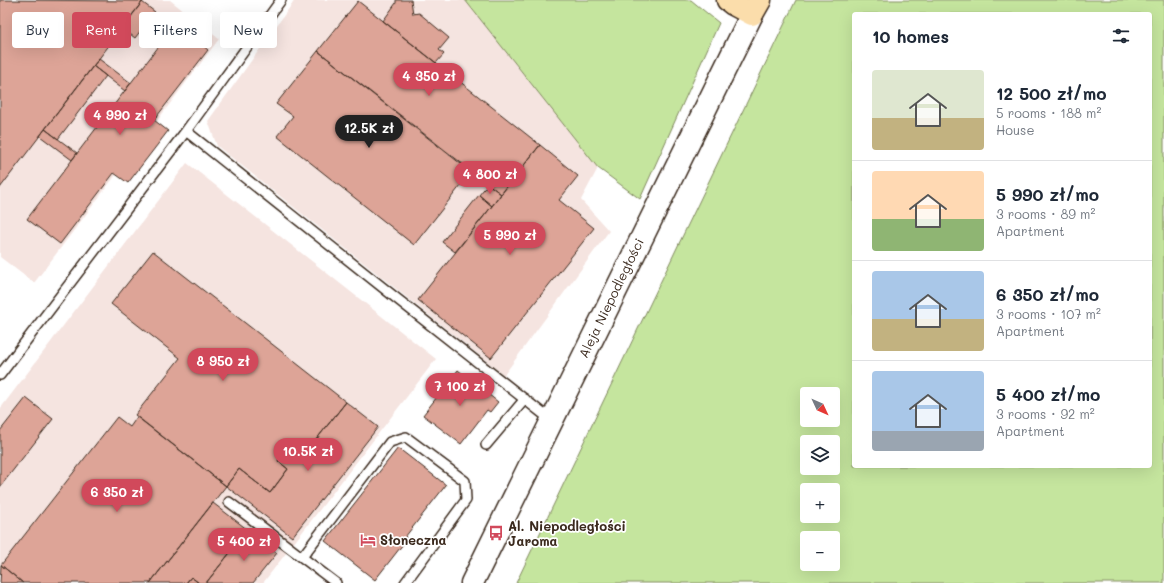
<!DOCTYPE html>
<meta charset="utf-8">
<style>
body{margin:0;font-family:Mali,sans-serif;background:#f6f6f7;color:#1f2937;height:100vh;display:flex;flex-direction:column;font-size:15px;white-space:nowrap}
*{box-sizing:border-box;margin:0}
p{font-size:13px;color:#747a83}
.icon{flex:none;width:22px;height:22px;fill:none;stroke:currentColor;stroke-width:2;stroke-linecap:round;stroke-linejoin:round}
.map{position:relative;flex:1;overflow:hidden}
.sheet{position:absolute;left:852px;top:12px;width:300px;height:456px;display:flex;flex-direction:column;background:#fff;border-radius:4px;box-shadow:0 4px 16px #0002}
.sheet>*{flex:none}
.hud{position:absolute;left:12px;top:12px;width:380px;height:36px;display:flex;gap:8px}
.needle{width:26px;rotate:134deg}
.fabs{position:absolute;left:800px;top:387px;display:grid;gap:8px}
.fabs a{display:grid;place-items:center;width:40px;height:40px;border-radius:4px;background:#fff;box-shadow:0 4px 16px #0002;font-size:20px}
.price{position:absolute;translate:-50% -34px;padding:0 9px;border-radius:14px;background:#d1495b;color:#fff;font-size:13px;line-height:26px;filter:drop-shadow(0 1px 2px #0008)}
.price::after{content:'';position:absolute;left:50%;top:24px;width:12px;height:9px;margin-left:-6px;background:inherit;clip-path:polygon(0 0,100% 0,50% 100%)}
.price.selected{background:#222;color:#fff}
ul{padding:0;list-style:none}
li{display:flex;align-items:center;gap:12px;height:100px;padding:0 20px}
li+li{border-top:1px solid #e0e1e3}
li span{display:grid;place-items:center;flex:none;width:112px;height:80px;border-radius:4px;color:#555}
li>.icon{margin-inline-start:auto}
span .icon{width:48px;height:48px;fill:#fffc;stroke-width:1}
li b{font-size:17px}
h2{display:flex;justify-content:space-between;align-items:center;height:48px;padding:0 20px;font-size:17px}
.tag{padding:0 14px;border-radius:4px;background:#fff;box-shadow:0 4px 16px #0002;font-size:14px;line-height:36px}
.tag.selected{background:#d1495b;color:#fff}
.map>svg:first-child{display:block}
.built{fill:#f5e4e0}
.green{fill:#c5e59e;stroke:#80885e;fill-rule:evenodd}
.building{fill:#dda497;stroke:#3b2a1e}
.lines{fill:none;stroke-linecap:round;stroke-linejoin:round}
.service-casing{stroke:#3b2a1e;stroke-width:12}
.secondary-casing{stroke:#3b2a1e;stroke-width:25}
.primary-casing{stroke:#3b2a1e;stroke-width:25}
.service{stroke:#fff;stroke-width:9}
.secondary{stroke:#fff;stroke-width:22}
.primary{stroke:#fbddab;stroke-width:22}
.labels{text-anchor:middle;stroke-width:3.5;stroke-linejoin:round;paint-order:stroke}
.street-label{font-size:13px;fill:#3b2a1e;stroke:#fff}
.poi-label{font-size:13px;font-weight:bold;fill:#3b2a1e;stroke:#fff;text-anchor:start}
</style>
<div class="map">
<svg width="1164" height="583" viewBox="0 0 1164 583">
<rect width="100%" height="100%" fill="#fff"/>
<filter id="ink" filterUnits="userSpaceOnUse"><feTurbulence type="fractalNoise" baseFrequency=".025" numOctaves="2"/><feDisplacementMap in="SourceGraphic" scale="8" xChannelSelector="R" yChannelSelector="G"/><feConvolveMatrix kernelMatrix="1 2 1 2 8 2 1 2 1" color-interpolation-filters="sRGB"/></filter>
<g filter="url(#ink)">
<path class="built" d="M0,0H170L219,39L34,283L0,257Z
M295,0H465L598,168L581,200L609,231L504,375L217,146L208,121Z
M187,163L436,359L263,583H0V409Z"/>
<path class="green" d="M465,0H691L719,23L640,199L598,168Z
M796,0H1164V583H516ZM854,14H1150V466H854ZM807,394H833V420H807ZM807,442H833V468H807ZM807,490H833V516H807ZM807,538H833V564H807Z"/>
<path class="building" d="M0,0L143,1L0,188Z
M396,0H411L413,14L419,13L449,38L439,50L444,54L436,63L383,21L396,3Z
M358,1L540,145L501,194L318,51Z
M142,2L155,12L135,38L122,28Z
M175,25L189,35L192,31L198,36L195,39L208,50L154,120L168,131L128,183L114,173L60,244L27,219Z
M318,51L461,164L462,163L472,171L414,245L277,136L293,116L276,104Z
M99,59L131,83L125,91L93,66Z
M93,66L106,76L58,139L45,129Z
M45,129L77,153L72,160L40,136Z
M540,145L578,176L559,200L594,228L491,358L418,300Z
M488,184L501,194L492,206L479,195Z
M479,195L492,206L455,252L442,242Z
M153,251L346,402L304,455L290,444L278,461L288,469L270,493L239,469L226,486L135,415L180,358L111,304Z
M458,370L498,402L490,412L487,410L461,444L423,415Z
M26,398L53,419L0,487V431Z
M346,402L378,427L292,537L226,486L239,469L270,493L288,469L278,461L290,444L304,455Z
M117,417L130,427L137,417L226,486L150,583H23L1,565Z
M398,448L446,485L405,537L407,539L375,580L325,541Z
M213,503L248,530L206,583H199L191,577L186,583H150Z
M248,530L277,553L253,583H206Z
M1,565L23,583H0Z
M191,577L199,583H186Z"/>
<g class="lines">
<g class="service-casing">
<path id="service" d="M186,131L396,298L551,420
M0,375L186,131L281,0
M486,445L525,399
M229,502L336,583
M302,557L390,442L406,437L465,481L466,500L405,583"/>
</g>
<g class="secondary-casing">
<path id="secondary" d="M472,583L752,14"/>
</g>
<g class="primary-casing">
<path id="primary" d="M728,0L733,4L752,14L760,0"/>
</g>
<use href="#service" class="service"/>
<use href="#secondary" class="secondary"/>
<use href="#primary" class="primary"/>
</g>
</g>
<defs>
<g id="bus-bare" transform="scale(1.2)"><path d="M-5-6H5V4H4V6H2V4H-2V6H-4V4H-5ZM-3.5-4V0h7V-4ZM-3.5 1.2v1.5H-2V1.2ZM2 1.2v1.5H3.5V1.2Z" fill="#d1495b" stroke="#fff" stroke-width="2.5" paint-order="stroke"/></g>
<g id="hotel-bare" transform="scale(1.2)"><path d="M-6-4.5h1.5V1H6V5H4.5V3h-9V5H-6ZM-4 0a1.8 1.8 0 1 1 3.6 0ZM.5 0V-2.5h3Q6-2.5 6 0Z" fill="#d1495b" stroke="#fff" stroke-width="2.5" paint-order="stroke"/></g>
</defs>
<g fill-rule="evenodd">
<use href="#bus-bare" x="496" y="533"/>
<use href="#hotel-bare" x="368" y="540"/>
</g>
<g class="labels">
<g class="street-label">
<text transform="translate(611 298) rotate(-64)" y="5">Aleja Niepodległości</text>
</g>
<g class="poi-label">
<text x="508" y="531">Al. Niepodległości<tspan x="508" dy="15">Jaroma</tspan></text>
<text x="380" y="545">Słoneczna</text>
</g>
</g>
</svg>
<div class="fabs">
<a><svg class="needle" viewBox="-14 -14 28 28"><path d="M0-13l5 13h-10z" fill="#e53935"/><path d="M0 13l5-13h-10z" fill="#747a83"/></svg></a>
<a><svg class="icon" aria-label="layers" viewBox="0 0 24 24"><path d="M12 4l9 5-9 5-9-5zM3 14l9 5 9-5"/></svg></a>
<a>+</a>
<a>−</a>
</div>
<b class="price" style="left:429px;top:97px">4 350 zł</b>
<b class="price" style="left:120px;top:136px">4 990 zł</b>
<b class="price selected" style="left:369px;top:149px">12.5K zł</b>
<b class="price" style="left:490px;top:195px">4 800 zł</b>
<b class="price" style="left:510px;top:256px">5 990 zł</b>
<b class="price" style="left:223px;top:382px">8 950 zł</b>
<b class="price" style="left:460px;top:407px">7 100 zł</b>
<b class="price" style="left:308px;top:472px">10.5K zł</b>
<b class="price" style="left:117px;top:513px">6 350 zł</b>
<b class="price" style="left:244px;top:562px">5 400 zł</b>
<div class="hud">
<a class="tag">Buy</a>
<a class="tag selected">Rent</a>
<a class="tag">Filters</a>
<a class="tag">New</a>
</div>
<section class="sheet">
<h2>10 homes<svg class="icon" aria-label="filters" viewBox="0 0 24 24"><path d="M4 7h16M4 17h16"/><circle cx="9" cy="7" r="2"/><circle cx="15" cy="17" r="2"/></svg></h2>
<ul>
<li><span style="background:linear-gradient(#dfe7d0 60%,#c2b280 0)"><svg class="icon" aria-label="home" viewBox="0 0 24 24"><path d="M3 11l9-7 9 7M6 9v11h12V9"/></svg></span><div><b>12 500 zł/mo</b><p>5 rooms · 188 m²</p><p>House</p></div></li>
<li><span style="background:linear-gradient(#ffd9b3 60%,#8fb573 0)"><svg class="icon" aria-label="home" viewBox="0 0 24 24"><path d="M3 11l9-7 9 7M6 9v11h12V9"/></svg></span><div><b>5 990 zł/mo</b><p>3 rooms · 89 m²</p><p>Apartment</p></div></li>
<li><span style="background:linear-gradient(#a9c7e8 60%,#c2b280 0)"><svg class="icon" aria-label="home" viewBox="0 0 24 24"><path d="M3 11l9-7 9 7M6 9v11h12V9"/></svg></span><div><b>6 350 zł/mo</b><p>3 rooms · 107 m²</p><p>Apartment</p></div></li>
<li><span style="background:linear-gradient(#a9c7e8 75%,#9aa5b1 0)"><svg class="icon" aria-label="home" viewBox="0 0 24 24"><path d="M3 11l9-7 9 7M6 9v11h12V9"/></svg></span><div><b>5 400 zł/mo</b><p>3 rooms · 92 m²</p><p>Apartment</p></div></li>
</ul>
</section>
</div>
